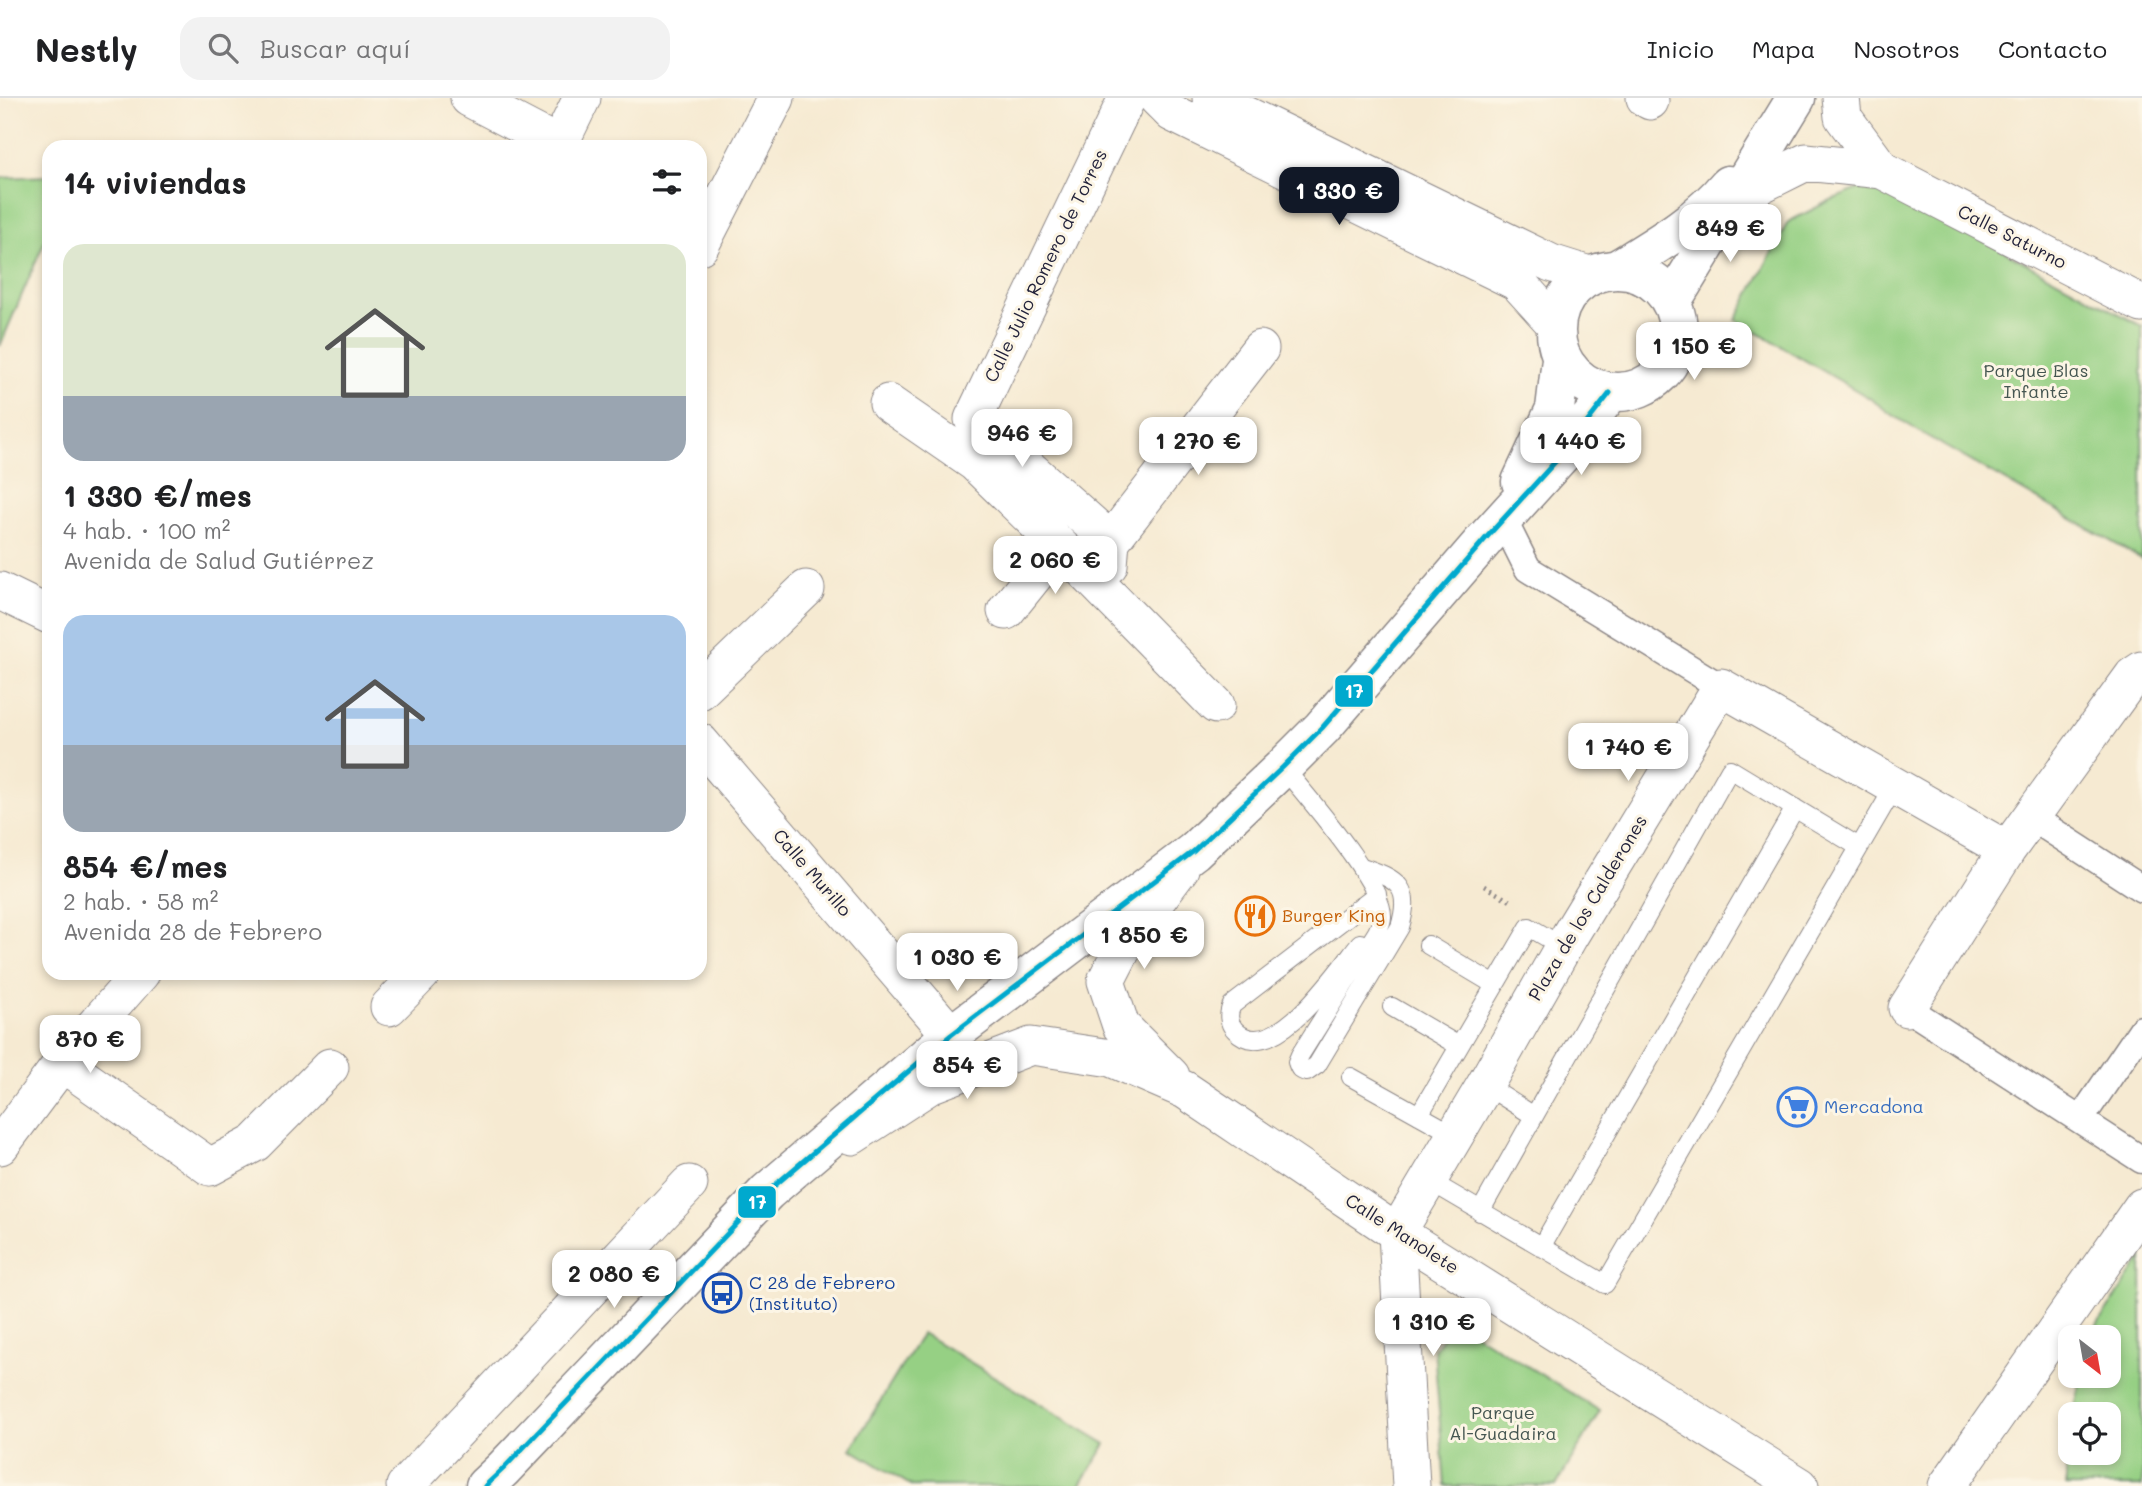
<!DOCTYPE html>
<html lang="es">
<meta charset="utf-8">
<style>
body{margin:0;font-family:Mali,sans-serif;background:#f2f2f2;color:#202124;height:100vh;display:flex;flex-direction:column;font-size:26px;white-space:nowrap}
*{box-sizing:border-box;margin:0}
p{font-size:23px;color:#757577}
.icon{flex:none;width:38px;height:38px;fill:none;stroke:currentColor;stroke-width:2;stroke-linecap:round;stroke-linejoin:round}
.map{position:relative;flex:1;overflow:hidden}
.side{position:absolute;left:42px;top:42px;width:665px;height:840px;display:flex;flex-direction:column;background:#fff;border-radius:21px;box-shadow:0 4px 10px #0003}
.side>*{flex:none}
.needle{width:46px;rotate:149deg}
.fabs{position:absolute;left:2058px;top:1227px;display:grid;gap:14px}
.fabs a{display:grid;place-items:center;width:63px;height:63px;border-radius:14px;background:#fff;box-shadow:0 4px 10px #0003;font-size:35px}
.price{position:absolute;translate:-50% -60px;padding:0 16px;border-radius:14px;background:#fff;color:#222;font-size:23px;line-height:46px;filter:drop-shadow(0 2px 4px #0008)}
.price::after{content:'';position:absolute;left:50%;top:42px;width:21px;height:16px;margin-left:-10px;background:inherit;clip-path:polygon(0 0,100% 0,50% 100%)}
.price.selected{background:#111827;color:#fff}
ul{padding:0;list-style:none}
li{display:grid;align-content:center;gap:14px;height:371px;padding:0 21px}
li span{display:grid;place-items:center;height:217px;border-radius:21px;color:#555}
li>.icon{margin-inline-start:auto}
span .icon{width:126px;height:126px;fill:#fffc;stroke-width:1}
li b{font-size:30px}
h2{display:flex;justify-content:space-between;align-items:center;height:84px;padding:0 21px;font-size:30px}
header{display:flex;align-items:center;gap:42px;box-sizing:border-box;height:98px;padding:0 35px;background:#fff;border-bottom:2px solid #e0e0e0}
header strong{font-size:33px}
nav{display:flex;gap:38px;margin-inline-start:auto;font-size:24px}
.search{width:490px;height:63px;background:#f2f2f2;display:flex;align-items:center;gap:18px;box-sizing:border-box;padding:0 24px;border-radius:21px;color:#757577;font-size:26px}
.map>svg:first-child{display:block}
.green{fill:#96d084;stroke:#5c7960;stroke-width:2}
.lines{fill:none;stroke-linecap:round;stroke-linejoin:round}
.service-casing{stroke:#8c8686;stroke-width:20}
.pedestrian-casing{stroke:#8c8686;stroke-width:29}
.minor-casing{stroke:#8c8686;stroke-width:39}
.secondary-casing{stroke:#8c8686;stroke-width:41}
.path{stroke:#8c8686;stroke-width:4.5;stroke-dasharray:2 5;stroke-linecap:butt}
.service{stroke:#fff;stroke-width:18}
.pedestrian{stroke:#fff;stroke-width:26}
.minor{stroke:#fff;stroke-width:37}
.secondary{stroke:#fff;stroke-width:38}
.bus-1-casing{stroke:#fcf5e5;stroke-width:10}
.bus-1{stroke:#00a9ce;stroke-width:5}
.labels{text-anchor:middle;stroke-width:6;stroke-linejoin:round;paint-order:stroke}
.street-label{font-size:18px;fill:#22223b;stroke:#fcf5e5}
.park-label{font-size:18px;fill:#455651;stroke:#fcf5e5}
.food-label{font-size:18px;fill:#c56008;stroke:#fcf5e5;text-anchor:start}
.shop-label{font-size:18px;fill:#366cbe;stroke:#fcf5e5;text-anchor:start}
.transit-label{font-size:18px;fill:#164399;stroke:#fcf5e5;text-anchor:start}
.line-badge{stroke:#fcf5e5;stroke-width:2.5}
.badge-label{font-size:19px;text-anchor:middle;font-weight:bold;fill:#fff}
</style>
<header>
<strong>Nestly</strong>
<div class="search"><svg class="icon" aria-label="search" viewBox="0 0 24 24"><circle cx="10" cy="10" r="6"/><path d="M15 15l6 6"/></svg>Buscar aquí</div>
<nav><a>Inicio</a><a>Mapa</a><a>Nosotros</a><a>Contacto</a></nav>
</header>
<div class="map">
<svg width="2142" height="1388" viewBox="0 0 2142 1388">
<rect width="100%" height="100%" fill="#fcf5e5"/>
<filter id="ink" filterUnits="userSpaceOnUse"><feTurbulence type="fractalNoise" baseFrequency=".0143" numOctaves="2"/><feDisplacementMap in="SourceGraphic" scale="14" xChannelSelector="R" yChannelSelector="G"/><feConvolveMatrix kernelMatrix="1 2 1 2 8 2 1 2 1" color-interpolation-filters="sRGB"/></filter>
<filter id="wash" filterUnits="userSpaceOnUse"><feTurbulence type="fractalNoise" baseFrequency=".00686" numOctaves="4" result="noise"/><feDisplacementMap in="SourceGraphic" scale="28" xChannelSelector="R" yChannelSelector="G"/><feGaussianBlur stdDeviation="1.57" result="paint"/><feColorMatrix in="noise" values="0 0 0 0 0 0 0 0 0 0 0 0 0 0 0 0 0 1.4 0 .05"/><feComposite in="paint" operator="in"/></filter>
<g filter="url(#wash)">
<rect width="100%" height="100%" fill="#f6ead2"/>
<path class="green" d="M49,78V133L0,248V80Z
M1876,84L2142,228V461L1925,337L1888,314L1871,301L1736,222L1788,124L1831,102Z
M2142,1160V1388H2066V1372L2070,1341V1354H2109V1316H2074L2081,1278H2109V1239H2089Z
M1454,1223L1600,1313L1556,1388H1445L1434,1251Z
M922,1235L1106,1346L1080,1388H912L851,1351Z"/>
</g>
<g filter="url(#ink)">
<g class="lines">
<g class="service-casing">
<path id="service" d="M1283,669C1305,697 1384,785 1382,819C1382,823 1379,830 1377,834L1300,957L1297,964C1299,970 1300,973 1307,974L1317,967L1400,829C1412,789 1398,781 1362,769
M1360,845C1339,871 1272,972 1235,932C1228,925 1228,915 1232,907L1377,796
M1428,847L1495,887
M1392,909L1459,948
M1351,979L1455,1037
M1485,987L1534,1018
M1419,1017L1529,829L1563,849
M1428,1082L1605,1186L1895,688
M1480,1114L1730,671L1859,749
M1541,1149L1795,710"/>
</g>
<g class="pedestrian-casing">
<path id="pedestrian" d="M1503,421L1528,471L1721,589
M2031,719L2142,791
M1907,910L2142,1062
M2080,1022L2142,931"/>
</g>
<g class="minor-casing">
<path id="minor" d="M469,0L559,47
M1157,0L1172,15L1517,184L1555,226
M1211,0L1551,165L1589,177
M1645,0L1650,3
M1841,0L1843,19L1882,72
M558,49L582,0
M1738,98L1806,64L1882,72L2142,206
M700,148L776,0
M888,305L975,365L1059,447L1216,607
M1111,443L973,321L1127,0
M1109,467L1111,443L1260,251
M0,493L49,517
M1006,513L1059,447
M700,593L806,491
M700,644L951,937
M389,909L422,875
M1907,910L2007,752L2133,578L2142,572
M62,965L210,1069L255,1045L330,969
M1171,978L1121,928L1106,883L1128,840L1180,771
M852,1038L932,986L1031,948L1111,960L1185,992L1397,1135L1800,1388
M0,1048L62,965L141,875
M405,1388L689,1086
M1411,1388L1397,1135L1485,987L1570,837L1721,589L2007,752
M1947,1388L2142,1109"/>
</g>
<g class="secondary-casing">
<path id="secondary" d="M1619,170C1658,146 1698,123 1728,87
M1556 233a61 61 0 1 1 122 0a61 61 0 1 1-122 0Z
M1672,203L1796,0
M1521,384L1555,311L1561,261
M485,1388L503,1371L767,1094L951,937L1194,753L1283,669L1322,630L1486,440L1564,354L1610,295"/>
</g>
<path class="path" d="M1484,788L1512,804"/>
<use href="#service" class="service"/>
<use href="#pedestrian" class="pedestrian"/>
<use href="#minor" class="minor"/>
<use href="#secondary" class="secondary"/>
<g class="bus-1-casing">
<path id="bus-1" d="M485,1388L503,1371L767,1094L951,937L1194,753L1283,669L1322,630L1486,440L1564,354L1610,295"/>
</g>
<use href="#bus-1" class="bus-1"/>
</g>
</g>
<defs>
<g id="restaurant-ring" transform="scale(2.0125)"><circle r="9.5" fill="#fcf5e5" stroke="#e8710a" stroke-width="1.5"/><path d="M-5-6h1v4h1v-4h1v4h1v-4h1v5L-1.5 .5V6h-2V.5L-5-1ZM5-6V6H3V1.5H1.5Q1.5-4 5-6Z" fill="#e8710a"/></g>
<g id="supermarket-ring" transform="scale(2.0125)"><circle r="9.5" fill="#fcf5e5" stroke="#3f7fe0" stroke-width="1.5"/><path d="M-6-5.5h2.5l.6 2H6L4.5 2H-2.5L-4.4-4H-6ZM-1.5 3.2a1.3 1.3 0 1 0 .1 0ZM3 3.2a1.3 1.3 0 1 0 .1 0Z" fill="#3f7fe0"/></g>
<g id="bus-ring" transform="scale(2.0125)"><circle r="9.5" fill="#fcf5e5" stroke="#1a4fb4" stroke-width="1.5"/><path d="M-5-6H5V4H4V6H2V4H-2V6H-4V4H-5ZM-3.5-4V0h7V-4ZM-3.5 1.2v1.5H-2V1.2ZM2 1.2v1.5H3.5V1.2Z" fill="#1a4fb4"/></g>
</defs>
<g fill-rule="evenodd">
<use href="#restaurant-ring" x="1255" y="818"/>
<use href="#supermarket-ring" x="1797" y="1009"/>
<use href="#bus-ring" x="722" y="1195"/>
</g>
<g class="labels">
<g class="street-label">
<text transform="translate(2012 139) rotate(27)" y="6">Calle Saturno</text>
<text transform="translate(1046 168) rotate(-64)" y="6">Calle Julio Romero de Torres</text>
<text transform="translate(812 775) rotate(49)" y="6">Calle Murillo</text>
<text transform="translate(1588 810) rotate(-59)" y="6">Plaza de los Calderones</text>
<text transform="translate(1402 1136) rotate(33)" y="6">Calle Manolete</text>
</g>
<g class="park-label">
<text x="2036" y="279">Parque Blas<tspan x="2036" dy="21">Infante</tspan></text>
<text x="1503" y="1321">Parque<tspan x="1503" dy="21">Al-Guadaira</tspan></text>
</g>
<g class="food-label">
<text x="1282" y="824">Burger King</text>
</g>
<g class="shop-label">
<text x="1824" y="1015">Mercadona</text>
</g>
<g class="transit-label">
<text x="749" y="1191">C 28 de Febrero<tspan x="749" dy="21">(Instituto)</tspan></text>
</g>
</g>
<g class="line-badge">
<rect x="1334" y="576" width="40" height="34" rx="7" fill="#00a9ce"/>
<rect x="737" y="1087" width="40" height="34" rx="7" fill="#00a9ce"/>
</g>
<g class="badge-label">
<text x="1354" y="600">17</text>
<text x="757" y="1111">17</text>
</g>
</svg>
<div class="fabs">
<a><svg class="needle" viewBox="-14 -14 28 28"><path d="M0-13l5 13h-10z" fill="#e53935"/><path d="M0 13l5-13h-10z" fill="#757577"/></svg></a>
<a><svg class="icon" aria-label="locate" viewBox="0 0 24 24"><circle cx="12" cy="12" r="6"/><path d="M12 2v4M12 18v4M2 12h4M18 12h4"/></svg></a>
</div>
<b class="price selected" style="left:1339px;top:129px">1 330 €</b>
<b class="price" style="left:1730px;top:166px">849 €</b>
<b class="price" style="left:1694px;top:284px">1 150 €</b>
<b class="price" style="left:1022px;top:371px">946 €</b>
<b class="price" style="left:1198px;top:379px">1 270 €</b>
<b class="price" style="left:1581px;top:379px">1 440 €</b>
<b class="price" style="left:1055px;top:498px">2 060 €</b>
<b class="price" style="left:1628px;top:685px">1 740 €</b>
<b class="price" style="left:1144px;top:873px">1 850 €</b>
<b class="price" style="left:957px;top:895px">1 030 €</b>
<b class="price" style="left:90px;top:977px">870 €</b>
<b class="price" style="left:967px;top:1003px">854 €</b>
<b class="price" style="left:614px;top:1212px">2 080 €</b>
<b class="price" style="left:1433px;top:1260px">1 310 €</b>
<section class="side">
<h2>14 viviendas<svg class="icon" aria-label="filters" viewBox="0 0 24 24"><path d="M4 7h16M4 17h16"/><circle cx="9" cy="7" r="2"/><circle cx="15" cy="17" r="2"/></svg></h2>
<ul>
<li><span style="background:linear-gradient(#dfe7d0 70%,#9aa5b1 0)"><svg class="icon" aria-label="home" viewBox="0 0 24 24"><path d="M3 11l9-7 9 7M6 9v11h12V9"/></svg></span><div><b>1 330 €/mes</b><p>4 hab. · 100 m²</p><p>Avenida de Salud Gutiérrez</p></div></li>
<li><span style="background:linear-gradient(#a9c7e8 60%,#9aa5b1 0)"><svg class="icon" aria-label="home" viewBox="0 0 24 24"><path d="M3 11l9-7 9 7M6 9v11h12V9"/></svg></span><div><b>854 €/mes</b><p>2 hab. · 58 m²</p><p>Avenida 28 de Febrero</p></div></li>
</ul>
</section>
</div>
